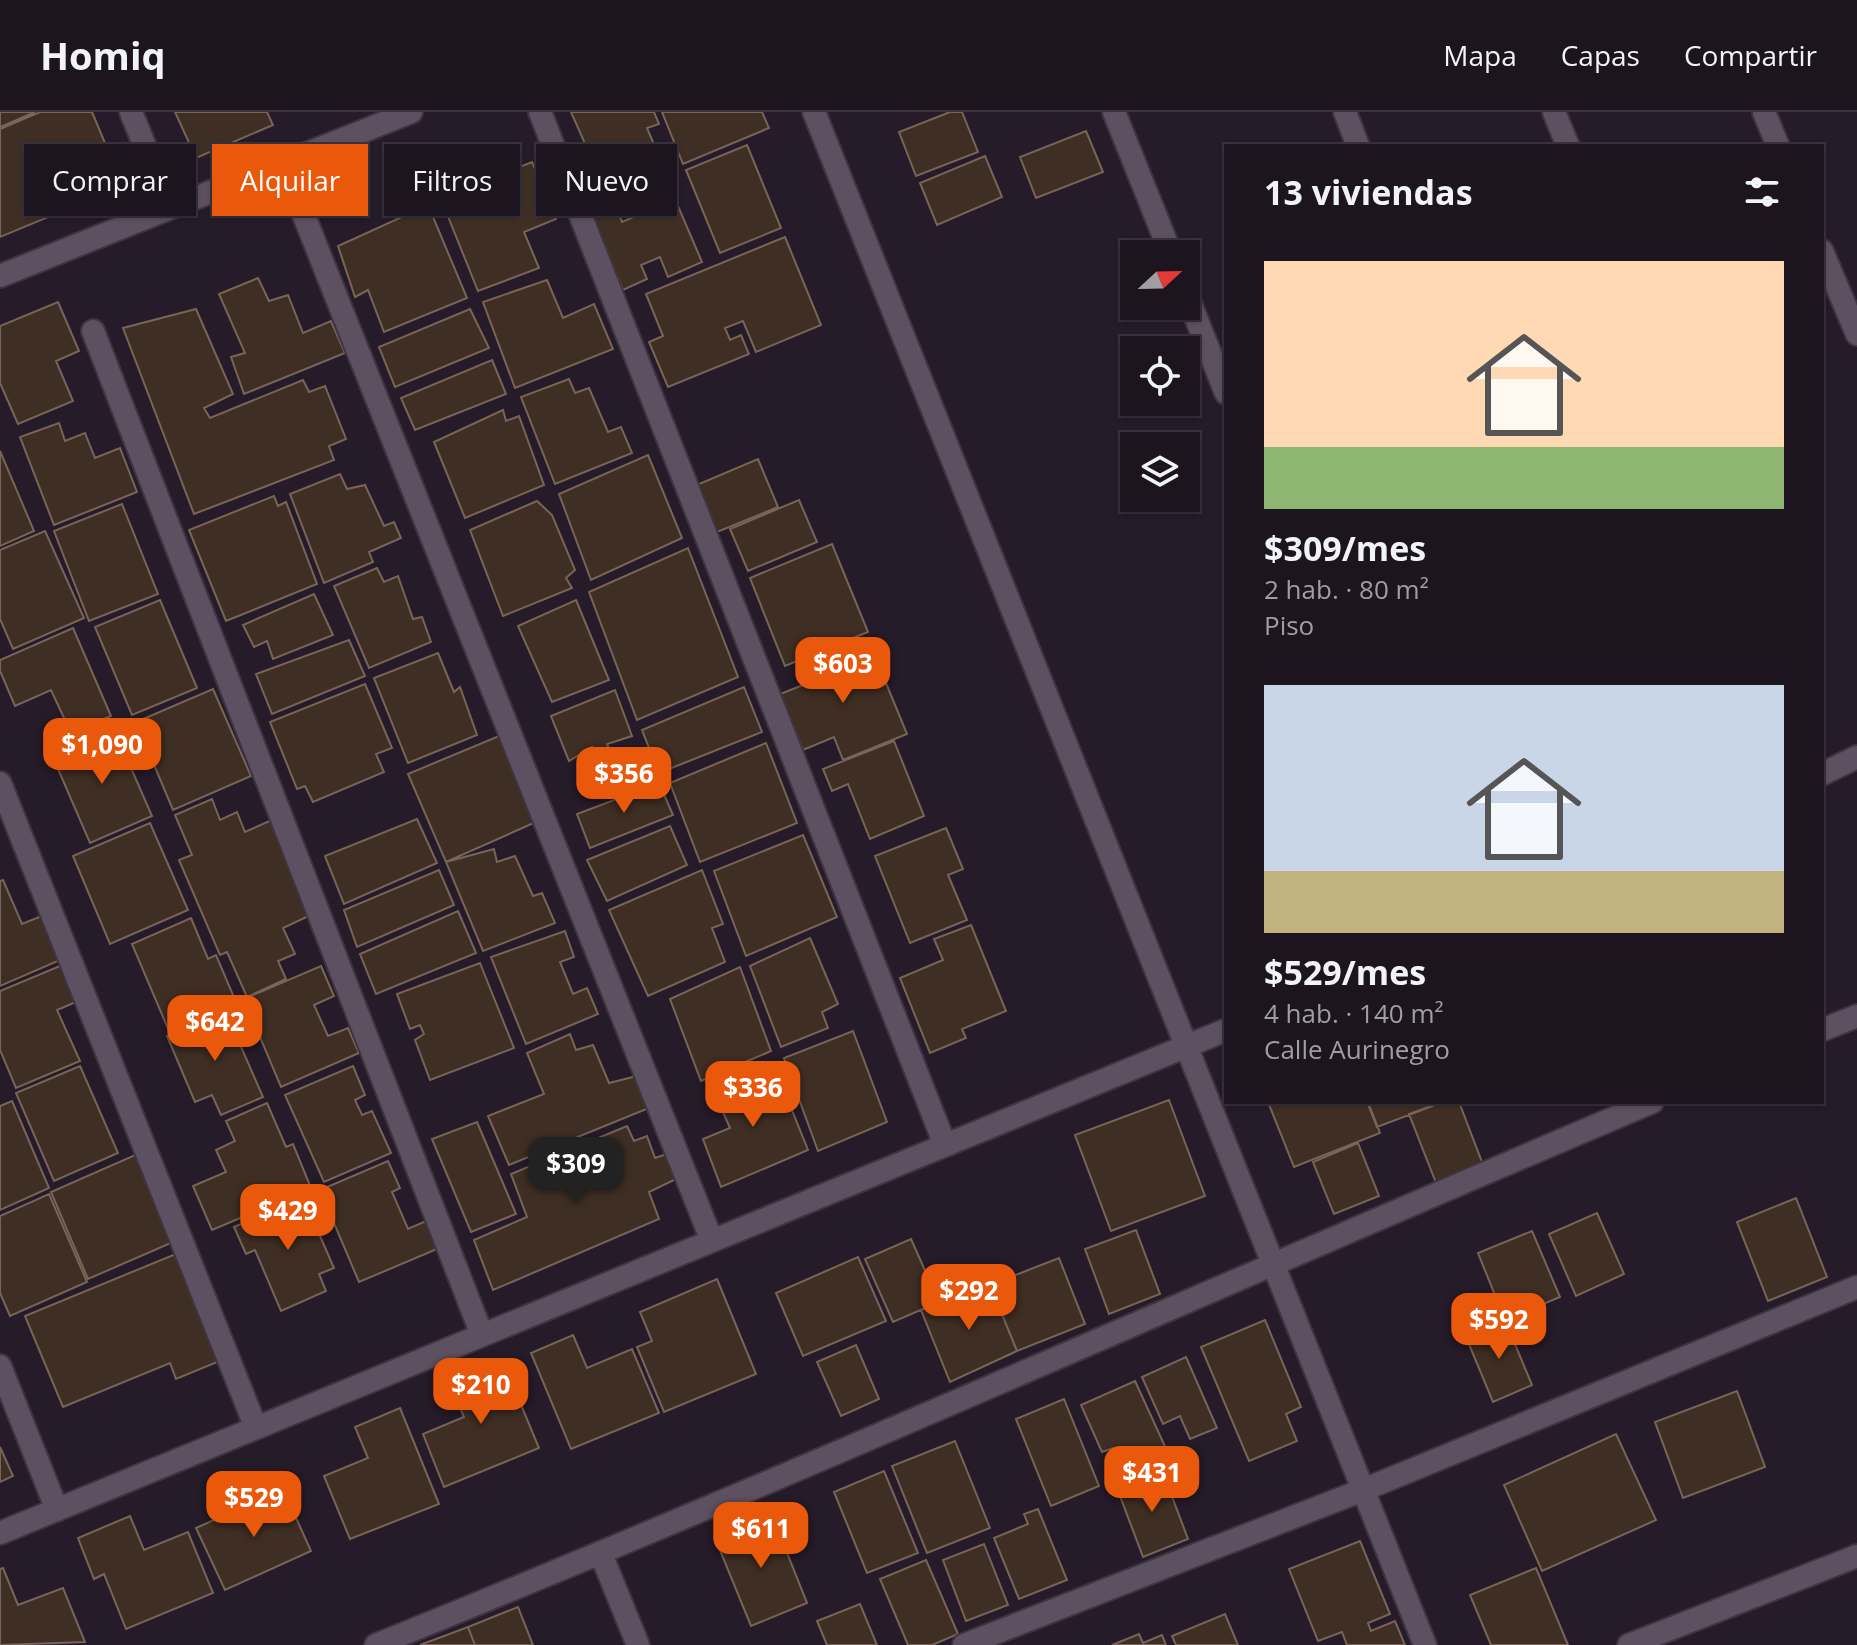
<!DOCTYPE html>
<html lang="es">
<meta charset="utf-8">
<style>
body{margin:0;font-family:"Open Sans",sans-serif;background:#251d28;color:#f1f3f6;height:100vh;display:flex;flex-direction:column;font-size:30px;white-space:nowrap}
*{box-sizing:border-box;margin:0}
p{font-size:26px;color:#a09ea4}
.icon{flex:none;width:44px;height:44px;fill:none;stroke:currentColor;stroke-width:2;stroke-linecap:round;stroke-linejoin:round}
.map{position:relative;flex:1;overflow:hidden}
.sheet{position:absolute;left:1224px;top:32px;width:600px;height:960px;display:flex;flex-direction:column;background:#1c141f;border-radius:0px;box-shadow:0 2px 6px #0004,0 0 0 2px #3a333d}
.sheet>*{flex:none}
.top-card{position:absolute;left:24px;top:32px;width:760px;height:72px;display:flex;gap:16px}
.needle{width:52px;rotate:68deg}
.controls{position:absolute;left:1120px;top:128px;display:grid;gap:16px}
.controls a{display:grid;place-items:center;width:80px;height:80px;border-radius:0px;background:#1c141f;box-shadow:0 2px 6px #0004,0 0 0 2px #3a333d;font-size:40px}
.price{position:absolute;translate:-50% -68px;padding:0 18px;border-radius:16px;background:#ea580c;color:#fff;font-size:26px;line-height:52px;filter:drop-shadow(0 2px 4px #0008)}
.price::after{content:'';position:absolute;left:50%;top:48px;width:24px;height:18px;margin-left:-12px;background:inherit;clip-path:polygon(0 0,100% 0,50% 100%)}
.price.on{background:#222;color:#fff}
ul{padding:0;list-style:none}
li{display:grid;align-content:center;gap:16px;height:424px;padding:0 40px}
li span{display:grid;place-items:center;height:248px;border-radius:0px;color:#555}
li>.icon{margin-inline-start:auto}
span .icon{width:144px;height:144px;fill:#fffc;stroke-width:1}
li b{font-size:34px}
h2{display:flex;justify-content:space-between;align-items:center;height:96px;padding:0 40px;font-size:34px}
.pill{padding:0 28px;border-radius:0px;background:#1c141f;box-shadow:0 2px 6px #0004,0 0 0 2px #3a333d;font-size:28px;line-height:72px}
.pill.on{background:#ea580c;color:#fff}
header{display:flex;align-items:center;gap:48px;box-sizing:border-box;height:112px;padding:0 40px;background:#1c141f;border-bottom:2px solid #3a333d}
header strong{font-size:38px}
nav{display:flex;gap:44px;margin-inline-start:auto;font-size:28px}
.map>svg:first-child{display:block}
.building{fill:#3f2e23;stroke:#786458;stroke-width:2}
.lines{fill:none;stroke-linecap:round;stroke-linejoin:round}
.minor-casing{stroke:#3e3541;stroke-width:26}
.minor{stroke:#5d5061;stroke-width:22}
</style>
<header>
<strong>Homiq</strong>
<nav><a>Mapa</a><a>Capas</a><a>Compartir</a></nav>
</header>
<div class="map">
<svg width="1857" height="1533" viewBox="0 0 1857 1533">
<rect width="100%" height="100%" fill="#261b29"/>
<path class="building" d="M0,0H35L0,15Z
M40,0H92L123,74L0,125V17Z
M175,0H267L273,13L196,46Z
M571,0H654L659,12L647,16L664,56L630,71L622,51L598,61Z
M662,0H762L769,16L683,52Z
M950,0H962L978,40L916,64L899,20Z
M1086,19L1103,60L1036,86L1020,45Z
M747,33L781,116L720,141L686,58Z
M985,44L1002,85L937,113L920,71Z
M532,50L556,107L524,120L539,156L478,179L441,87Z
M666,66L702,150L668,165L660,145L641,153L647,167L623,178L587,91L610,82L622,110L641,102L632,80Z
M428,93L467,186L384,220L368,178L355,185L338,134Z
M785,125L821,213L756,240L743,209L725,216L730,228L741,223L749,242L668,275L649,230L663,224L646,182Z
M258,166L269,189L288,183L303,221L331,209L345,241L244,282L231,245L245,241L219,182Z
M547,168L563,206L594,192L613,237L515,276L483,190Z
M58,190L79,239L56,249L73,289L18,312L0,271V214Z
M196,197L233,282L204,296L210,306L303,268L309,280L325,274L346,327L329,334L334,348L194,402L123,216Z
M470,197L489,236L395,275L379,235Z
M492,248L506,282L415,318L401,286Z
M569,267L575,281L589,276L608,320L621,315L632,341L555,372L521,285Z
M503,298L506,309L519,304L544,373L465,406L434,330Z
M59,311L65,329L85,321L95,346L120,336L137,380L54,413L20,325Z
M0,339L34,419L0,434Z
M648,343L682,426L591,468L559,382Z
M758,347L778,395L712,422L692,375Z
M340,362L347,377L365,373L384,414L394,410L401,426L369,440L373,450L324,471L290,382Z
M274,384L278,394L286,390L317,472L226,509L189,418Z
M799,388L817,430L748,459L730,417Z
M537,389L552,403L575,458L566,466L572,476L503,504L470,418Z
M122,392L158,482L89,509L54,419Z
M45,419L84,506L13,537L0,507V438Z
M832,432L868,520L785,554L750,466Z
M688,436L738,565L637,608L589,480Z
M377,456L384,470L398,464L413,507L422,505L431,530L369,556L334,474Z
M314,482L333,523L273,547L267,529L254,535L243,513Z
M160,488L197,576L132,603L95,515Z
M576,488L609,568L552,590L518,514Z
M73,516L111,604L71,621L51,578L15,594L0,559V548Z
M349,528L365,564L272,602L256,562Z
M856,530L874,575L886,571L907,622L843,648L834,625L803,638L780,582L811,570L804,551Z
M438,541L454,580L460,575L477,623L408,651L374,566Z
M365,572L392,636L376,642L384,660L313,690L305,674L297,677L270,610Z
M744,575L762,620L659,661L642,618Z
M213,577L251,664L173,698L136,610Z
M615,578L632,624L607,632L612,644L597,651L592,635L569,649L551,604Z
M114,617L152,704L90,731L52,643Z
M499,624L536,710L446,750L408,662Z
M894,629L924,704L870,727L848,672L832,679L823,657Z
M766,631L797,711L700,750L670,671Z
M659,671L673,703L590,736L577,702Z
M212,687L220,708L237,700L245,720L274,707L315,801L283,816L295,842L278,849L286,867L247,885L227,840L220,843L179,748L192,743L175,703Z
M417,707L437,751L344,792L325,744Z
M150,711L188,798L110,832L73,744Z
M670,714L687,753L607,789L587,748Z
M946,716L963,757L948,763L967,808L910,831L875,744Z
M803,723L837,805L746,844L714,759Z
M494,737L497,750L515,744L533,784L542,781L555,811L483,839L446,750Z
M439,758L454,793L357,835L344,798Z
M702,758L723,812L712,816L725,850L648,884L609,798Z
M3,768L22,812L49,801L67,845L0,874V769Z
M458,799L476,841L376,882L360,842Z
M191,806L208,847L216,843L236,890L169,919L132,832Z
M971,813L1006,899L962,917L966,926L930,941L900,866L943,848L934,827Z
M565,819L574,845L560,850L573,882L587,876L598,902L526,932L491,845Z
M810,826L838,892L822,900L828,916L781,935L750,854Z
M67,851L83,887L57,898L80,949L16,976L0,938V879Z
M480,851L514,936L430,968L415,928L424,922L420,913L410,917L397,882Z
M321,854L334,884L314,893L328,924L348,916L359,941L281,975L244,887Z
M740,855L771,939L701,969L670,887Z
M225,898L263,985L221,1003L212,983L195,990L167,924Z
M853,919L887,1010L818,1039L784,946Z
M570,922L576,938L593,933L609,971L637,964L649,996L509,1053L488,1004L544,982L527,941Z
M80,954L118,1041L54,1069L16,981Z
M353,954L365,983L355,988L362,1003L372,999L391,1041L324,1070L285,983Z
M768,956L783,993L789,991L808,1038L721,1075L703,1027L730,1016L714,979Z
M1169,988L1205,1084L1111,1119L1075,1023Z
M12,989L49,1076L0,1098V994Z
M1268,990H1368L1380,1021L1294,1055Z
M1367,990H1432L1433,994L1377,1015Z
M1442,990H1459L1485,1058L1438,1076L1409,1002Z
M267,991L286,1035L293,1032L311,1076L212,1118L193,1074L226,1060L216,1038L235,1029L226,1009Z
M477,1010L516,1102L471,1120L432,1027Z
M627,1014L634,1029L647,1024L655,1046L667,1042L676,1067L649,1080L659,1107L493,1178L474,1128L527,1105L511,1062Z
M1358,1031L1379,1084L1334,1102L1313,1050Z
M142,1040L180,1127L88,1167L51,1080Z
M388,1049L400,1076L392,1080L408,1117L426,1109L437,1137L359,1170L320,1078Z
M49,1082L87,1170L10,1204L0,1181V1104Z
M303,1085L334,1156L319,1162L326,1179L281,1199L255,1138L246,1142L234,1115Z
M1796,1086L1827,1165L1768,1189L1737,1110Z
M1597,1101L1624,1162L1576,1184L1549,1122Z
M1136,1118L1160,1182L1109,1202L1085,1137Z
M1532,1119L1560,1185L1505,1208L1478,1141Z
M911,1127L939,1190L893,1210L865,1147Z
M183,1139L227,1246L176,1267L170,1251L63,1295L25,1204Z
M858,1145L886,1209L803,1244L776,1181Z
M1059,1146L1085,1212L1017,1239L990,1173Z
M717,1167L756,1262L664,1300L637,1235L652,1229L640,1200Z
M990,1173L1017,1239L950,1270L921,1198Z
M1265,1208L1301,1295L1286,1302L1297,1329L1249,1349L1201,1235Z
M1505,1208L1532,1273L1493,1290L1466,1225Z
M573,1223L587,1256L632,1237L659,1301L571,1337L531,1241Z
M856,1233L879,1287L841,1304L817,1250Z
M1186,1245L1217,1316L1190,1327L1180,1304L1163,1312L1142,1265Z
M502,1247L539,1336L444,1375L423,1322L464,1305L449,1269Z
M1135,1269L1168,1341L1125,1361L1113,1336L1102,1340L1081,1293Z
M1737,1279L1765,1355L1683,1386L1655,1310Z
M1064,1287L1099,1374L1051,1394L1016,1307Z
M400,1296L439,1392L350,1427L324,1364L368,1346L355,1315Z
M1616,1322L1656,1408L1542,1459L1504,1373Z
M955,1329L990,1416L927,1441L892,1354Z
M0,1335L13,1364L0,1370Z
M1162,1358L1188,1427L1143,1445L1117,1376Z
M884,1359L918,1441L867,1461L834,1380Z
M283,1377L311,1439L225,1478L196,1416Z
M1038,1397L1067,1468L1019,1487L994,1426L1028,1412L1024,1402Z
M772,1403L807,1491L751,1514L715,1426Z
M130,1404L144,1438L188,1420L213,1481L126,1517L104,1462L94,1467L78,1426Z
M1360,1429L1390,1502L1368,1511L1371,1519L1395,1509L1405,1533H1347L1342,1520L1318,1529L1289,1457Z
M984,1432L1008,1493L966,1509L943,1448Z
M926,1448L958,1522L932,1533H908L880,1467Z
M3,1456L18,1493L63,1476L85,1530L0,1533V1457Z
M1536,1456L1568,1533H1491L1470,1483Z
M860,1492L877,1533H827L817,1509Z
M518,1495L533,1533H475L468,1515Z
M1225,1502L1238,1533H1176L1172,1524Z
M468,1515L475,1533H420Z
M1139,1522L1143,1531L1162,1523L1166,1533H1112Z"/>
<g class="lines">
<g class="minor-casing">
<path id="minor" d="M131,0L170,96
M540,0L945,1033
M814,0L1425,1533
M1114,0L1171,142
M1345,0L1358,34
M1554,0L1568,34
M1764,0L1778,34
M283,51L712,1129
M1822,139L1857,222
M0,164L411,0
M1186,181L1226,281
M93,219L482,1223
M1822,662L1857,645
M0,671L256,1316
M1822,918L1857,904
M0,1254L57,1398
M0,1421L1226,918
M601,1442L638,1533
M376,1533C804,1360 1226,1170 1652,990
M964,1533L1363,1378L1857,1175
M1629,1533L1857,1444"/>
</g>
<use href="#minor" class="minor"/>
</g>
</svg>
<div class="controls">
<a><svg class="needle" viewBox="-14 -14 28 28"><path d="M0-13l5 13h-10z" fill="#e53935"/><path d="M0 13l5-13h-10z" fill="#a09ea4"/></svg></a>
<a><svg class="icon" aria-label="locate" viewBox="0 0 24 24"><circle cx="12" cy="12" r="6"/><path d="M12 2v4M12 18v4M2 12h4M18 12h4"/></svg></a>
<a><svg class="icon" aria-label="layers" viewBox="0 0 24 24"><path d="M12 4l9 5-9 5-9-5zM3 14l9 5 9-5"/></svg></a>
</div>
<b class="price" style="left:843px;top:593px">$603</b>
<b class="price" style="left:102px;top:674px">$1,090</b>
<b class="price" style="left:624px;top:703px">$356</b>
<b class="price" style="left:215px;top:951px">$642</b>
<b class="price" style="left:753px;top:1017px">$336</b>
<b class="price on" style="left:576px;top:1093px">$309</b>
<b class="price" style="left:288px;top:1140px">$429</b>
<b class="price" style="left:969px;top:1220px">$292</b>
<b class="price" style="left:1499px;top:1249px">$592</b>
<b class="price" style="left:481px;top:1314px">$210</b>
<b class="price" style="left:1152px;top:1402px">$431</b>
<b class="price" style="left:254px;top:1427px">$529</b>
<b class="price" style="left:761px;top:1458px">$611</b>
<div class="top-card">
<a class="pill">Comprar</a>
<a class="pill on">Alquilar</a>
<a class="pill">Filtros</a>
<a class="pill">Nuevo</a>
</div>
<section class="sheet">
<h2>13 viviendas<svg class="icon" aria-label="filters" viewBox="0 0 24 24"><path d="M4 7h16M4 17h16"/><circle cx="9" cy="7" r="2"/><circle cx="15" cy="17" r="2"/></svg></h2>
<ul>
<li><span style="background:linear-gradient(#ffd9b3 75%,#8fb573 0)"><svg class="icon" aria-label="home" viewBox="0 0 24 24"><path d="M3 11l9-7 9 7M6 9v11h12V9"/></svg></span><div><b>$309/mes</b><p>2 hab. · 80 m²</p><p>Piso</p></div></li>
<li><span style="background:linear-gradient(#c9d6e8 75%,#c2b280 0)"><svg class="icon" aria-label="home" viewBox="0 0 24 24"><path d="M3 11l9-7 9 7M6 9v11h12V9"/></svg></span><div><b>$529/mes</b><p>4 hab. · 140 m²</p><p>Calle Aurinegro</p></div></li>
</ul>
</section>
</div>
